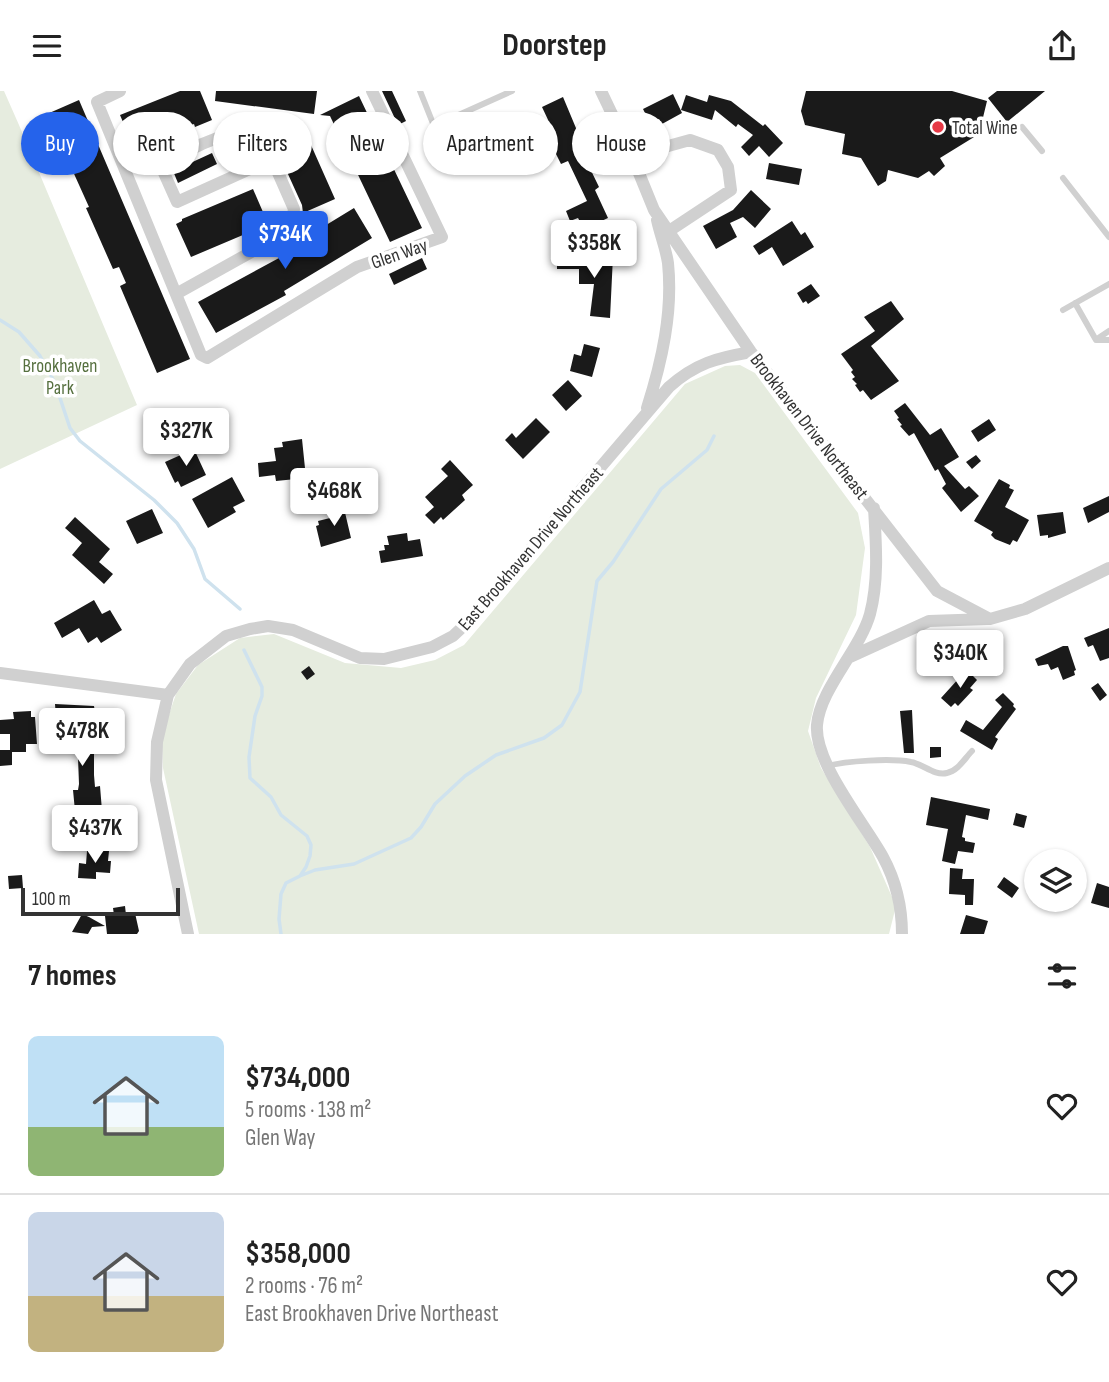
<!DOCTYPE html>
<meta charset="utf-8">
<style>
body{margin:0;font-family:"Sofia Sans Condensed",sans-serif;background:#f2f2f2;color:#222;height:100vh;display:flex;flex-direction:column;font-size:26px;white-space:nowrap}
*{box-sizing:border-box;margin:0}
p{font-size:23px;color:#767676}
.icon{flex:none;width:38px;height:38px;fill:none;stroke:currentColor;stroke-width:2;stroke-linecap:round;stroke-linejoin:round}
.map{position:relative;height:843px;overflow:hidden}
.details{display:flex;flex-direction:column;background:#fff;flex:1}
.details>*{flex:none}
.top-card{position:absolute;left:21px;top:21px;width:700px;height:63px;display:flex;gap:14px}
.controls{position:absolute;left:1024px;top:758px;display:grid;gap:14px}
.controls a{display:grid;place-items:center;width:63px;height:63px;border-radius:50%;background:#fff;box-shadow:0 2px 5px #0004;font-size:35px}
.scale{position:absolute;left:21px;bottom:18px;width:159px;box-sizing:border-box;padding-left:7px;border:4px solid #333;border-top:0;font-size:19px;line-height:24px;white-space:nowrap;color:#333;-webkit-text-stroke:5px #fff;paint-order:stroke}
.price{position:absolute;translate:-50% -60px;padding:0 16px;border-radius:7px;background:#fff;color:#222;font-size:23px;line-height:46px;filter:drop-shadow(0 2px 4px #0008)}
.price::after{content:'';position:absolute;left:50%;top:42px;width:21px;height:16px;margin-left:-10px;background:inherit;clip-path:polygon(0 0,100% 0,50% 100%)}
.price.active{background:#2563eb;color:#fff}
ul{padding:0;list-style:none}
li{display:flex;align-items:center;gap:21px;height:175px;padding:0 28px}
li+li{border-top:2px solid #e0e0e0}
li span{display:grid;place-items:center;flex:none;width:196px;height:140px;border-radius:10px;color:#555}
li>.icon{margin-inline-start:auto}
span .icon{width:84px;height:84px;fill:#fffc;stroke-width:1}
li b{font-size:30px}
h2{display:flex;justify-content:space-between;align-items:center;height:84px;padding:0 28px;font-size:30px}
.tag{padding:0 24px;border-radius:32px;background:#fff;box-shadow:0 2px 5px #0004;font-size:24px;line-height:63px}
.tag.active{background:#2563eb;color:#fff}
header{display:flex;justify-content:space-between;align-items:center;height:91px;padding:0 28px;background:#fff;font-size:32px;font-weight:700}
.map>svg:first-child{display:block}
.green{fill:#e6ecdf}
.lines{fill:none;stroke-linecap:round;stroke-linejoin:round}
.stream{stroke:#cfe2ee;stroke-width:3.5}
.building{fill:#1a1a1a}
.service{stroke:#d0d0d0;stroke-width:6}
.minor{stroke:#d0d0d0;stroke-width:12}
.poi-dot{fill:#e63946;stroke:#fff;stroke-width:2.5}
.labels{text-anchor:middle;stroke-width:7;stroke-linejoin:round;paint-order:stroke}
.poi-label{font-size:19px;fill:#333;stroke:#fff;text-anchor:start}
.street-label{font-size:19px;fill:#333;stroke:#fff}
.park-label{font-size:19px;fill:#56703f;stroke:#fff}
</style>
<header><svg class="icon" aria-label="menu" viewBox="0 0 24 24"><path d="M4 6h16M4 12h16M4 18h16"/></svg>Doorstep<svg class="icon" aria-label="share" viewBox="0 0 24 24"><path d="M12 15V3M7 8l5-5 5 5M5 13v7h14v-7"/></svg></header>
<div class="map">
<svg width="1109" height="843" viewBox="0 0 1109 843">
<rect width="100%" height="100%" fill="#fff"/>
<path class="green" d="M0,0H4L19,34L137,314L0,378Z
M740,274L755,282L858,422L865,457L856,524L816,607L808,640L821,677L870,756L896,815L889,843H199L163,677L162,644L176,603L198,574L240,547L274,543L345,572L401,577L435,569L464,554L685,293L725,275Z"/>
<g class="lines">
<path class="stream" d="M0,229L19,241L40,265L55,292L70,337L80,350L154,409L177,432L194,458L205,488L240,518
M244,559L262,596V605L255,625L249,666L250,687L271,706L281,724L307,745L311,754L310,765L306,776L300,785L286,792L281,803L279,828L281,843
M300,785L315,779L354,773L411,747L421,736L435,713L465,685L496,664L544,647L562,634L580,601L597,490L613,471L661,398L707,359L714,345"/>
</g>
<path class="building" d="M180,0H200L212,29L195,36L194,33L153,50L154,54L136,62L120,24Z
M216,0H317L314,23L215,10Z
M382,0H392L406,30L398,34Z
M806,0H952L987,10L979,43L940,67L945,75L934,85L929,80L918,87L888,79L886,90L878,95L861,67L842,63L845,43L805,34L801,20Z
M997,0H1045L1007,31L988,7Z
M673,3L682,22L662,33L659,28L650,32L643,18Z
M686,4L707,11L709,4L731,10L763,35L765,33L783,52L769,66L759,55L749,65L741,56L753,44L738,33L736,36L715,19L712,29L681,19Z
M359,5L422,137L390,151L330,25L320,24Z
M563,6L586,61L583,63L599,96L595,99L608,127L584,138L578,127L570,130L566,120L587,110L568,70L561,73L550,51L557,48L542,16Z
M79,9L190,268L157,282L120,195L126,192L119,176L113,178L86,117L89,116L47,23Z
M303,36L335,108L303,122L302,114L273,50Z
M212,62L217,73L178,92L173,80Z
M769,72L802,78L799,94L766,88Z
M253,98L269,135L251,143L250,141L191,166L176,133L182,130V128Z
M751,99L771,118L755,137L743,126L730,132L737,146L716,158L703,135L733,119Z
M354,117L372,147L284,200L286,204L216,242L198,211L279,167L277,164Z
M792,130L801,144L805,141L814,156L783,175L772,156L759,164L753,155Z
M613,165L610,227L590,225L594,193H579V178H557V166Z
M422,167L427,178L394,194L389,183Z
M811,193L820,205L808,213L806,210L803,212L797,202Z
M891,210L904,228L871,255L899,290L871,309L863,299L860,301L855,294L857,293L852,288L855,286L851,281L853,279L841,263L875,240L864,226Z
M584,253L600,257L592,286L570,280L574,263L581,265Z
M568,289L582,305L566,320L552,304Z
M905,312L930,344L941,337L959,366L944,375L965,398L969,395L979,405L961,421L942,397L946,393L938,378L935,380L914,342L909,345L900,335L902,334L897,328L899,327L894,320Z
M536,327L550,341L523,368L505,349L512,342L516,347Z
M989,328L996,339L978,351L971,340Z
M302,348L306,387L276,390L275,384L259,386L258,372L276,370L274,357L283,356L282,351Z
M194,358L206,384L181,396L178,390L175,392L165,371Z
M976,364L981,370L972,378L966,371Z
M450,369L473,394L462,404L465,409L443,429L441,426L434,433L425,424L434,416L425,406L448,385L441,378Z
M232,386L245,410L233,416L236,421L208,437L192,408Z
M999,388L1010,394L1009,397L1014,399L1005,416L1029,429L1017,451L1013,449L1010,454L995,448L991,444L993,441L974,430Z
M1109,405V421L1088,432L1083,417Z
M343,413L351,447L321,456L316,435L319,434L318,430L334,426L332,416Z
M152,418L163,442L137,453L126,430Z
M1063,421L1066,442L1048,447V444L1040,445L1037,424Z
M75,426L110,458L99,471L113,483L104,493L72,464L82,452L65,437Z
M407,442L408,450L420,448L423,465L381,472L379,460L385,459L384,454H389L387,445Z
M94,509L102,523L110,519L122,539L101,552L97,546L88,552L79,537L62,547L54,532Z
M1109,537V567L1100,570L1093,554L1088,556L1084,547Z
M1063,555H1068L1076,579L1074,580L1075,584L1063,589L1058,576L1051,579L1048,573L1038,575L1035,568Z
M309,575L315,583L307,589L301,581Z
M969,581L977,589L970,597L973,599L958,615L955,612L951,616L941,607L960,586L963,588Z
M1098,592L1107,604L1100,610L1091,597Z
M1003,602L1014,613L1013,615L1016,618L995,646L998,648L992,659L960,640L966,629L983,639L1002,616L995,609Z
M55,613L94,615L95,621H98L99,640H94V684L95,696L100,695L103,732L67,733L68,743L52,744V733H54V729H64L63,725L71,724V720H75L73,699H78L79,693L77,641H72L70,626L56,627Z
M912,619L914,662H904L900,620Z
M31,620V626H35L37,653H26V661H12V674L0,675V659H10V643H0V629L14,628L13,621Z
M930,656H941V666L930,667Z
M931,706L990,718L988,729L966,724L962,746L965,747V750L975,752L973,762L958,760L955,773L942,770L948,738L926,734Z
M1016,722L1027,725L1024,737L1013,734Z
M87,760H109L108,770H111L110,782L96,781V788L78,787L79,772L86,773Z
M950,777L963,778L962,788H974L973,814H965V804L949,803Z
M22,784L23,797L9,798L8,785Z
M1004,786L1019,797L1012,807L997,796Z
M1097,792L1109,796V817L1091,812Z
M125,815L126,824L135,822L139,840L137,843H107L105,825L114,824L113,817Z
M82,823L89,826L105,835L92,836L88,843L72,841Z
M966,824L988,830L984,843H960Z"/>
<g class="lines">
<path class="service" d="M420,0L434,35L512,0
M1022,36L1042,60
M1063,87L1109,146
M1075,212L1096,249H1109
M1063,219L1109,193
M1097,248L1109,240
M827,675C846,670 891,667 911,671C923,673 934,685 947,682C958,680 965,667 972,660"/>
<path class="minor" d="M120,0L97,11L201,264L207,267L357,176L442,146L372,0
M601,0L632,65L654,119L751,261L937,500L990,528L1025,518L1109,477
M250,34L259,41L272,68L177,111L160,73L202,53Z
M632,65L690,49L718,59L728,76L731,99L669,140
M176,203L271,150L291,135L294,118L272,68
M647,317C662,270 673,221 668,172C666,158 660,143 657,129
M874,417C876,452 879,489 870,523C860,559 820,598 817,634C814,672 865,733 883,766C896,790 902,816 902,843
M850,566L929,530L988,528
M0,582L168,604
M188,843L156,689L157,651L168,604L190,573L226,545L250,538L268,535L293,539L360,567L384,568L432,556L453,545L470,529L669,296C696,272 717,267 751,261"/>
</g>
<circle class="poi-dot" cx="938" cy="36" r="7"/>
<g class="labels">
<g class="poi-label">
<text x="952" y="43">Total Wine</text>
</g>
<g class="street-label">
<text transform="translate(399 162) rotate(-19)" y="7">Glen Way</text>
<text transform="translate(810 335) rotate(52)" y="7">Brookhaven Drive Northeast</text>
<text transform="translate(530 457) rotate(-49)" y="7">East Brookhaven Drive Northeast</text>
</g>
<g class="park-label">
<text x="60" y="281">Brookhaven<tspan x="60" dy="22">Park</tspan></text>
</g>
</g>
</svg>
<div class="controls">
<a><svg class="icon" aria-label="layers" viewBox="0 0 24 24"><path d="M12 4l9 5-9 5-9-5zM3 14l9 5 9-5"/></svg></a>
</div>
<div class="scale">100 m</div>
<b class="price active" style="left:285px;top:180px">$734K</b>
<b class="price" style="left:594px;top:189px">$358K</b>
<b class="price" style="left:186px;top:377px">$327K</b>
<b class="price" style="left:334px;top:437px">$468K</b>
<b class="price" style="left:960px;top:599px">$340K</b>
<b class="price" style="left:82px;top:677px">$478K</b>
<b class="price" style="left:95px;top:774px">$437K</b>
<div class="top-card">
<a class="tag active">Buy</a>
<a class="tag">Rent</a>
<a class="tag">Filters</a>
<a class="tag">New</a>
<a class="tag">Apartment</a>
<a class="tag">House</a>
</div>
</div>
<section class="details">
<h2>7 homes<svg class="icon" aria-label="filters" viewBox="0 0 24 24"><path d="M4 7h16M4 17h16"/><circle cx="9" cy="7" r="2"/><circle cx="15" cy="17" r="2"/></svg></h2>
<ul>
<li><span style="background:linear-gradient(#bfe0f5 65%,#8fb573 0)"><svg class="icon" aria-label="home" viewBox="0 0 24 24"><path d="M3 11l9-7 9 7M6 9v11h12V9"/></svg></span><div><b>$734,000</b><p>5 rooms · 138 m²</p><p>Glen Way</p></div><svg class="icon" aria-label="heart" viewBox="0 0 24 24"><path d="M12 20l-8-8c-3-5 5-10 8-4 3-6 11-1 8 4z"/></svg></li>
<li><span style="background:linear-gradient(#c9d6e8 60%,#c2b280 0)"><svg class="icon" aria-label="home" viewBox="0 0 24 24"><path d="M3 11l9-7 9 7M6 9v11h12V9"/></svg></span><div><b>$358,000</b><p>2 rooms · 76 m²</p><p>East Brookhaven Drive Northeast</p></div><svg class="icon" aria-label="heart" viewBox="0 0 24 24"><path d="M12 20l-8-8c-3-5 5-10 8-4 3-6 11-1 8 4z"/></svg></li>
</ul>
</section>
